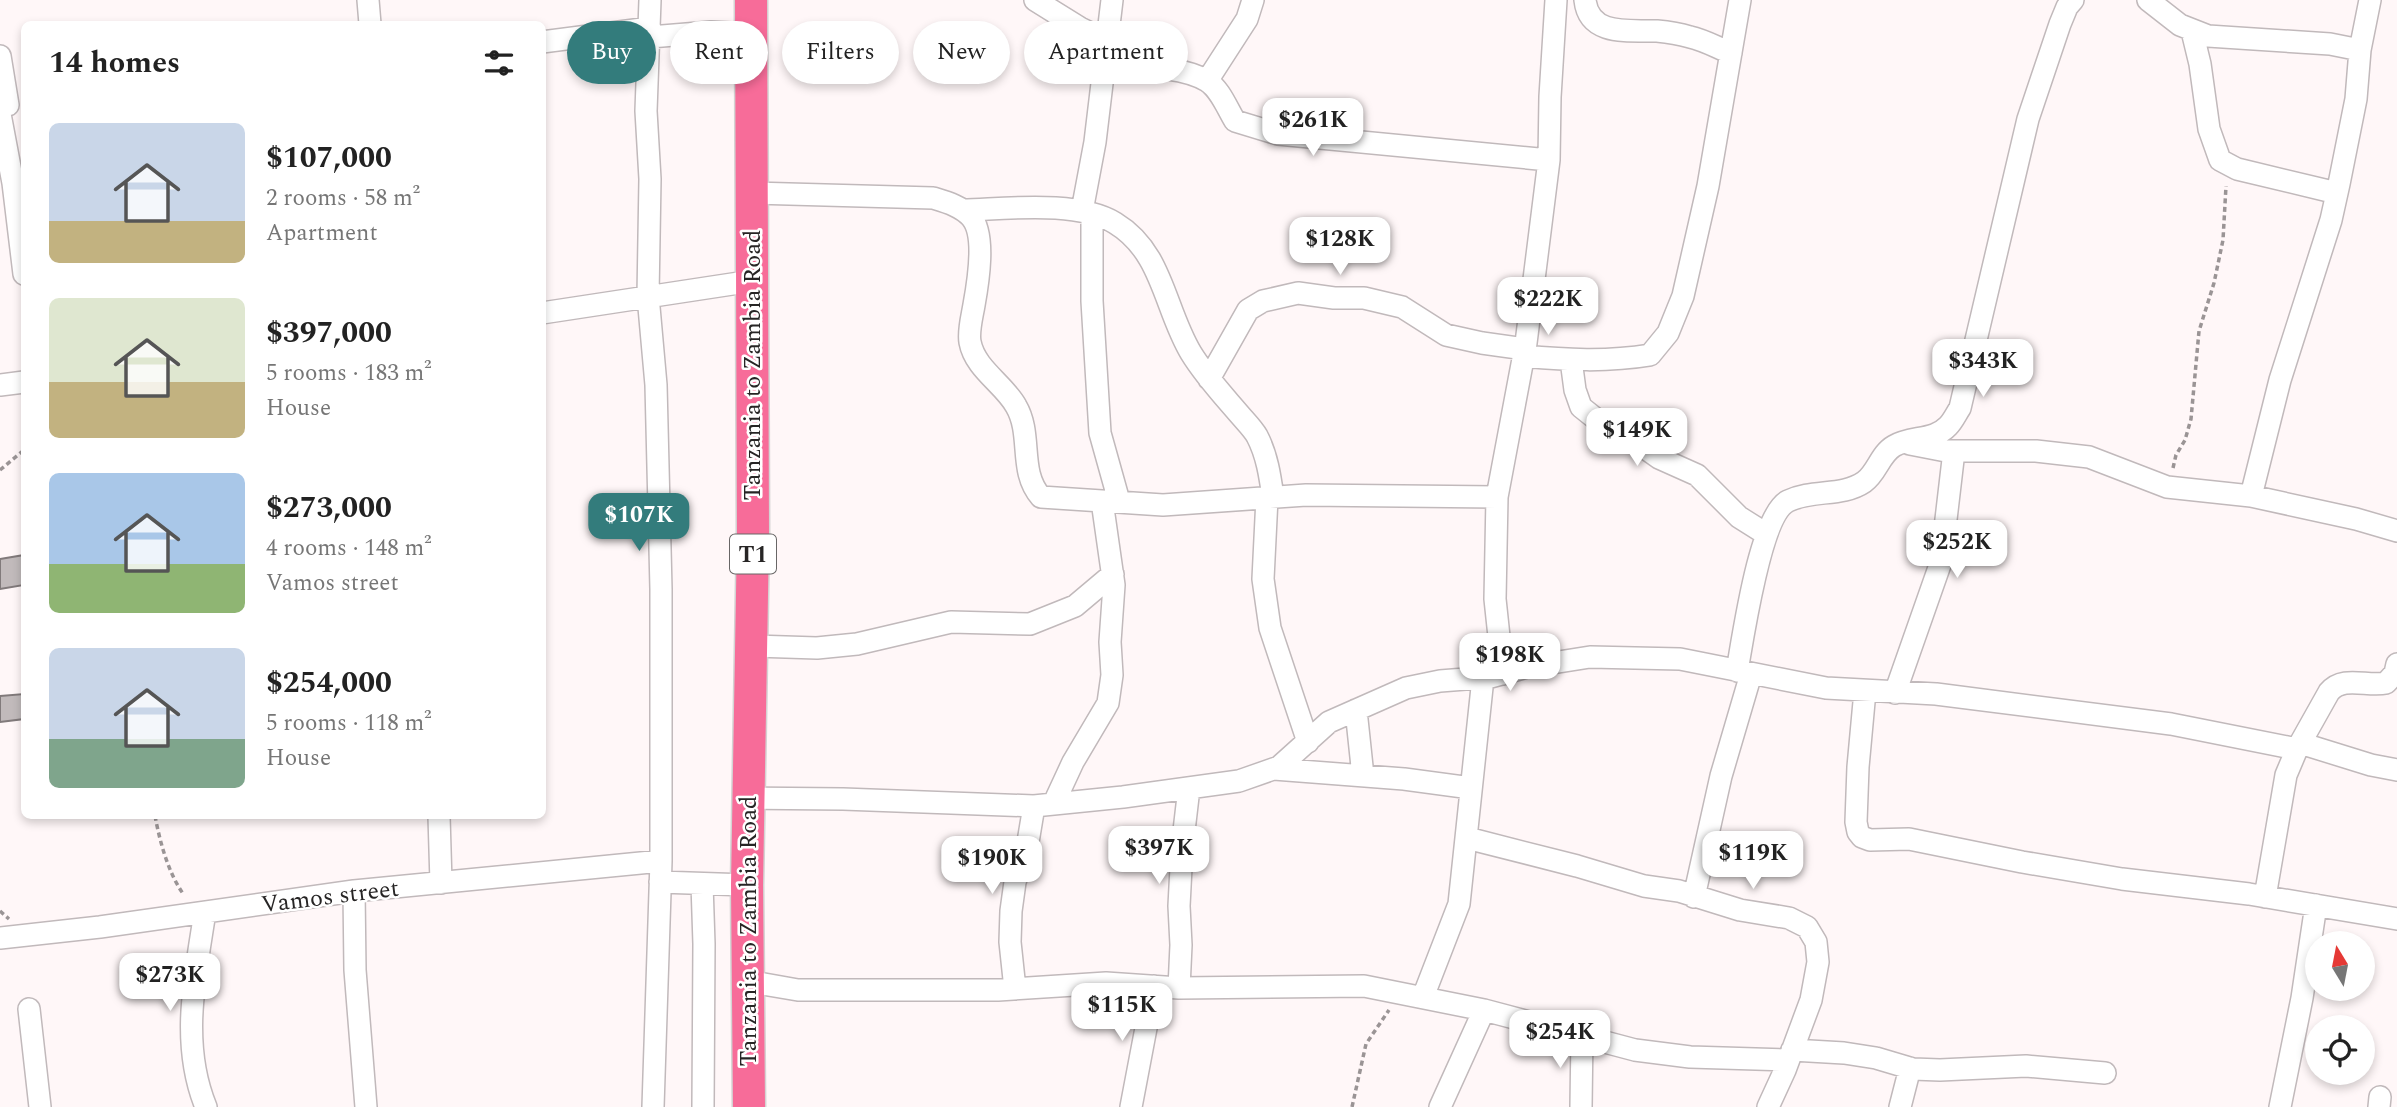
<!DOCTYPE html>
<meta charset="utf-8">
<style>
body{margin:0;font-family:Spectral,serif;background:#f2f2f2;color:#222;height:100vh;display:flex;flex-direction:column;font-size:26px;white-space:nowrap}
*{box-sizing:border-box;margin:0}
p{font-size:23px;color:#767676}
.icon{flex:none;width:38px;height:38px;fill:none;stroke:currentColor;stroke-width:2;stroke-linecap:round;stroke-linejoin:round}
.map{position:relative;flex:1;overflow:hidden}
.side{position:absolute;left:21px;top:21px;width:525px;height:798px;display:flex;flex-direction:column;background:#fff;border-radius:10px;box-shadow:0 4px 10px #0003}
.side>*{flex:none}
.hud{position:absolute;left:567px;top:21px;width:665px;height:63px;display:flex;gap:14px}
.needle{width:46px;rotate:350deg}
.fabs{position:absolute;left:2305px;top:931px;display:grid;gap:14px}
.fabs a{display:grid;place-items:center;width:70px;height:70px;border-radius:50%;background:#fff;box-shadow:0 4px 10px #0003;font-size:35px}
.price{position:absolute;translate:-50% -60px;padding:0 16px;border-radius:14px;background:#fff;color:#222;font-size:23px;line-height:46px;filter:drop-shadow(0 2px 4px #0008)}
.price::after{content:'';position:absolute;left:50%;top:42px;width:21px;height:16px;margin-left:-10px;background:inherit;clip-path:polygon(0 0,100% 0,50% 100%)}
.price.active{background:#337c7c;color:#fff}
ul{padding:0;list-style:none}
li{display:flex;align-items:center;gap:21px;height:175px;padding:0 28px}
li span{display:grid;place-items:center;flex:none;width:196px;height:140px;border-radius:10px;color:#555}
li>.icon{margin-inline-start:auto}
span .icon{width:84px;height:84px;fill:#fffc;stroke-width:1}
li b{font-size:30px}
h2{display:flex;justify-content:space-between;align-items:center;height:84px;padding:0 28px;font-size:30px}
.pill{padding:0 24px;border-radius:32px;background:#fff;box-shadow:0 4px 10px #0003;font-size:24px;line-height:63px}
.pill.active{background:#337c7c;color:#fff}
.map>svg:first-child{display:block}
.building{fill:#c1babb;stroke:#817a7b;stroke-width:2}
.lines{fill:none;stroke-linecap:round;stroke-linejoin:round}
.minor-casing{stroke:#c1b9bb;stroke-width:24}
.highway-casing{stroke:#d4d3d3;stroke-width:35}
.path{stroke:#9a9495;stroke-width:3.5;stroke-dasharray:5 3.5;stroke-linecap:butt}
.minor{stroke:#fff;stroke-width:21}
.highway{stroke:#f76c99;stroke-width:32}
.labels{text-anchor:middle;stroke-width:5;stroke-linejoin:round;paint-order:stroke}
.shield{fill:#fff;stroke:#686666;stroke-width:2}
.shield-label{font-size:23px;font-weight:bold;fill:#272525}
.street-label{font-size:24px;fill:#272525;stroke:#fff}
</style>
<div class="map">
<svg width="2397" height="1107" viewBox="0 0 2397 1107">
<rect width="100%" height="100%" fill="#fff7f8"/>
<path class="building" d="M24,555V585L0,589V559Z
M24,694V719L0,722V696Z"/>
<g class="lines">
<g class="minor-casing">
<path id="minor" d="M368,0L370,24
M650,0L646,111L650,179L648,296L656,385L661,589V861L653,1107
M1035,0L1080,28L1107,41
M1585,0C1589,37 1630,30 1657,31C1668,32 1680,34 1690,37C1704,40 1718,48 1731,53
M2148,0L2180,25L2208,36L2330,44L2360,50
M2192,31L2200,64L2209,129L2220,160L2237,169L2337,193
M650,37L711,32L751,34
M542,42L650,28
M0,56L8,105
M1104,65C1133,67 1182,65 1207,81C1220,89 1227,108 1235,121L1278,134L1549,160
M1207,81L1247,19L1253,0
M0,114L13,183L24,274
M752,193L933,198C946,202 961,206 971,217C986,234 978,283 974,305C972,317 968,331 970,342C975,369 1004,384 1016,406C1033,435 1018,471 1041,497L1163,505L1306,495L1497,497
M963,210C1006,209 1077,200 1115,223C1163,252 1164,308 1191,353C1205,376 1223,395 1240,415C1246,422 1253,429 1257,436C1267,455 1270,476 1273,497
M1082,211L1095,142L1112,0
M1092,214V301L1100,433L1119,501
M542,313L752,281
M1523,356C1566,360 1608,362 1650,355L1668,333L1683,296L1708,186L1740,0
M1571,360L1575,390L1581,407L1596,419L1625,434L1659,458L1697,475L1739,517L1766,534
M1209,379L1248,310L1263,301L1298,293L1334,298H1364L1402,307L1446,335L1482,343L1525,349
M0,385L24,382
M1910,444L1946,451H2036L2089,457L2167,487L2251,496L2356,519L2397,531
M2251,496L2280,380L2331,220L2339,184L2356,99L2360,50L2370,0
M1267,498L1263,579L1270,628L1308,742
M751,646L817,648L857,644L951,622L1030,624L1075,606L1113,574
M1737,671C1743,638 1760,515 1788,501C1813,489 1842,497 1864,482C1877,473 1880,454 1894,446C1911,436 1934,441 1948,426C1953,421 1956,414 1960,408L2028,119L2060,24L2067,7L2073,0
M1503,674L1495,599L1497,497L1526,343L1549,160L1550,97L1556,0
M1865,691L1858,767L1856,822L1858,832L1862,837L1870,840L1909,839L2022,862L2122,879L2249,894L2397,919
M1895,693L1941,562L1954,451
M1356,710L1363,776
M2300,743L2371,765L2397,770
M1274,769L1404,779L1471,788
M748,798L843,799L1034,806L1123,797L1239,781L1279,767L1329,722L1406,688L1440,681L1491,677L1527,667L1590,657L1680,659L1826,688L1936,694L2171,724L2297,749
M1054,803L1073,762L1108,703L1112,675L1110,642L1114,585L1102,501
M439,816L441,883
M1467,838L1577,866L1644,886L1679,891L1740,910L1789,918L1807,927L1816,942L1818,962L1811,1000L1785,1070L1768,1107
M660,882L747,885
M702,884L704,944L703,1107
M354,891L355,970L366,1107
M1694,897L1721,776L1751,674
M2265,897L2286,775L2297,749L2329,692C2343,675 2367,687 2386,683L2395,673L2397,664
M205,912C195,977 180,1044 206,1107
M0,938L100,927L354,891L661,861
M746,981L798,990H998L1106,983L1179,988L1364,986L1484,1010L1635,1050L1690,1057L1788,1060
M1179,988L1181,945L1179,906L1182,848L1189,788
M1015,989L1010,942L1011,911L1015,882L1028,842L1034,806
M1423,997L1459,904L1483,678
M29,1009L40,1107
M1792,1050L1844,1053L1876,1058L1913,1069L1940,1070L2026,1066L2105,1073
M1131,1107L1154,986
M1440,1107L1484,1010
M1581,1107L1582,1034
M1900,1107L1910,1068
M2280,1107L2302,998L2316,905
M2379,1107L2380,1097"/>
</g>
<g class="highway-casing">
<path id="highway" d="M749,1107L747,885L753,536L751,0"/>
</g>
<path class="path" d="M2173,468L2176,455L2185,440L2191,419L2199,331L2214,283L2223,240L2226,186
M0,470L24,450
M155,816C160,842 168,873 184,895
M0,911L9,919
M1352,1107L1366,1044L1389,1010"/>
<use href="#minor" class="minor"/>
<use href="#highway" class="highway"/>
</g>
<g class="labels">
<rect class="shield" x="730" y="534.5" width="46" height="39" rx="5"/>
<g class="shield-label">
<text x="753" y="562">T1</text>
</g>
<g class="street-label">
<text transform="translate(752 365) rotate(-90)" y="8">Tanzania to Zambia Road</text>
<text transform="translate(330 896) rotate(-7)" y="8">Vamos street</text>
<text transform="translate(748 931) rotate(-90)" y="8">Tanzania to Zambia Road</text>
</g>
</g>
</svg>
<div class="fabs">
<a><svg class="needle" viewBox="-14 -14 28 28"><path d="M0-13l5 13h-10z" fill="#e53935"/><path d="M0 13l5-13h-10z" fill="#767676"/></svg></a>
<a><svg class="icon" aria-label="locate" viewBox="0 0 24 24"><circle cx="12" cy="12" r="6"/><path d="M12 2v4M12 18v4M2 12h4M18 12h4"/></svg></a>
</div>
<b class="price" style="left:1313px;top:158px">$261K</b>
<b class="price" style="left:1340px;top:277px">$128K</b>
<b class="price" style="left:1548px;top:337px">$222K</b>
<b class="price" style="left:1983px;top:399px">$343K</b>
<b class="price" style="left:1637px;top:468px">$149K</b>
<b class="price active" style="left:639px;top:553px">$107K</b>
<b class="price" style="left:1957px;top:580px">$252K</b>
<b class="price" style="left:1510px;top:693px">$198K</b>
<b class="price" style="left:1159px;top:886px">$397K</b>
<b class="price" style="left:1753px;top:891px">$119K</b>
<b class="price" style="left:992px;top:896px">$190K</b>
<b class="price" style="left:170px;top:1013px">$273K</b>
<b class="price" style="left:1122px;top:1043px">$115K</b>
<b class="price" style="left:1560px;top:1070px">$254K</b>
<div class="hud">
<a class="pill active">Buy</a>
<a class="pill">Rent</a>
<a class="pill">Filters</a>
<a class="pill">New</a>
<a class="pill">Apartment</a>
</div>
<section class="side">
<h2>14 homes<svg class="icon" aria-label="filters" viewBox="0 0 24 24"><path d="M4 7h16M4 17h16"/><circle cx="9" cy="7" r="2"/><circle cx="15" cy="17" r="2"/></svg></h2>
<ul>
<li><span style="background:linear-gradient(#c9d6e8 70%,#c2b280 0)"><svg class="icon" aria-label="home" viewBox="0 0 24 24"><path d="M3 11l9-7 9 7M6 9v11h12V9"/></svg></span><div><b>$107,000</b><p>2 rooms · 58 m²</p><p>Apartment</p></div></li>
<li><span style="background:linear-gradient(#dfe7d0 60%,#c2b280 0)"><svg class="icon" aria-label="home" viewBox="0 0 24 24"><path d="M3 11l9-7 9 7M6 9v11h12V9"/></svg></span><div><b>$397,000</b><p>5 rooms · 183 m²</p><p>House</p></div></li>
<li><span style="background:linear-gradient(#a9c7e8 65%,#8fb573 0)"><svg class="icon" aria-label="home" viewBox="0 0 24 24"><path d="M3 11l9-7 9 7M6 9v11h12V9"/></svg></span><div><b>$273,000</b><p>4 rooms · 148 m²</p><p>Vamos street</p></div></li>
<li><span style="background:linear-gradient(#c9d6e8 65%,#7fa58c 0)"><svg class="icon" aria-label="home" viewBox="0 0 24 24"><path d="M3 11l9-7 9 7M6 9v11h12V9"/></svg></span><div><b>$254,000</b><p>5 rooms · 118 m²</p><p>House</p></div></li>
</ul>
</section>
</div>
